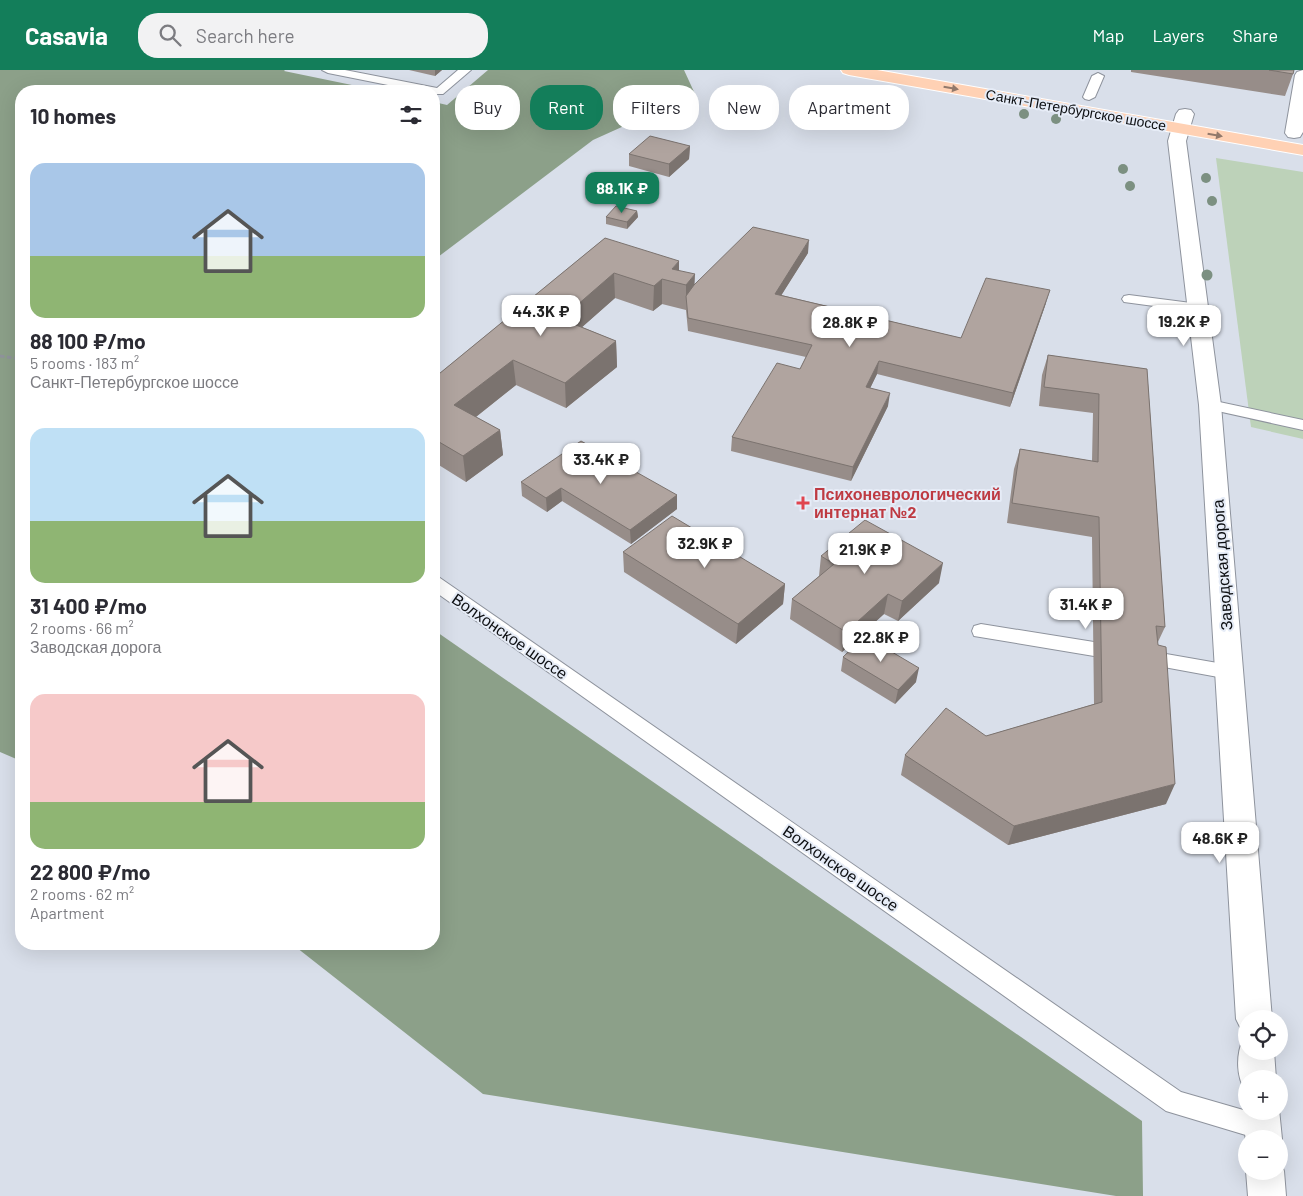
<!DOCTYPE html>
<meta charset="utf-8">
<style>
body{margin:0;font-family:Barlow,sans-serif;background:#f2f2f3;color:#2b2b33;height:100vh;display:flex;flex-direction:column;font-size:19px;white-space:nowrap}
*{box-sizing:border-box;margin:0}
p{font-size:16px;color:#7c7c81}
.icon{flex:none;width:28px;height:28px;fill:none;stroke:currentColor;stroke-width:2;stroke-linecap:round;stroke-linejoin:round}
.map{position:relative;flex:1;overflow:hidden}
.side{position:absolute;left:15px;top:15px;width:425px;height:865px;display:flex;flex-direction:column;background:#fff;border-radius:20px;box-shadow:0 5px 20px #0002}
.side>*{flex:none}
.top-card{position:absolute;left:455px;top:15px;width:475px;height:45px;display:flex;gap:10px}
.fabs{position:absolute;left:1238px;top:940px;display:grid;gap:10px}
.fabs a{display:grid;place-items:center;width:50px;height:50px;border-radius:50%;background:#fff;box-shadow:0 5px 20px #0002;font-size:25px}
.price{position:absolute;translate:-50% -42px;padding:0 11px;border-radius:10px;background:#fff;color:#222;font-size:16px;line-height:32px;filter:drop-shadow(0 1px 2px #0008)}
.price::after{content:'';position:absolute;left:50%;top:30px;width:15px;height:11px;margin-left:-8px;background:inherit;clip-path:polygon(0 0,100% 0,50% 100%)}
.price.current{background:#137e5a;color:#fff}
ul{padding:0;list-style:none}
li{display:grid;align-content:center;gap:10px;height:265px;padding:0 15px}
li span{display:grid;place-items:center;height:155px;border-radius:15px;color:#555}
li>.icon{margin-inline-start:auto}
span .icon{width:90px;height:90px;fill:#fffc;stroke-width:1}
li b{font-size:21px}
h2{display:flex;justify-content:space-between;align-items:center;height:60px;padding:0 15px;font-size:21px}
.pill{padding:0 18px;border-radius:20px;background:#fff;box-shadow:0 5px 20px #0002;font-size:18px;line-height:45px}
.pill.current{background:#137e5a;color:#fff}
header{display:flex;align-items:center;gap:30px;box-sizing:border-box;height:70px;padding:0 25px;background:#137e5a;color:#fff}
header strong{font-size:24px}
nav{display:flex;gap:28px;margin-inline-start:auto;font-size:18px}
.search{width:350px;height:45px;background:#f2f2f3;display:flex;align-items:center;gap:12px;box-sizing:border-box;padding:0 18px;border-radius:20px;color:#7c7c81;font-size:19px}
.map>svg:first-child{display:block}
.green{fill:#bdd2b9}
.forest{fill:#8ca089}
.lines{fill:none;stroke-linecap:round;stroke-linejoin:round}
.lane-casing{stroke:#8e939d;stroke-width:2}
.street-casing{stroke:#8e939d;stroke-width:2}
.primary-casing{stroke:#fff;stroke-width:2}
.path{stroke:#90949c;stroke-width:3;stroke-dasharray:4.5 2.5;stroke-linecap:butt}
.lane{fill:#fff;fill-rule:evenodd}
.street{fill:#fff;fill-rule:evenodd}
.primary{fill:#ffd1b4;fill-rule:evenodd}
.tree{fill:#7c9081}
.wall{fill:#978d89}
.shaded-wall{fill:#7b736f}
.building{fill:#b0a49f;stroke:#7b736f}
.oneway{fill:#92796b}
.health-dot{fill:#e0444e;stroke:#e6ecf7;stroke-width:2}
.labels{text-anchor:middle;stroke-width:4;stroke-linejoin:round;paint-order:stroke}
.far-street-label{font-size:14px;fill:#0c0e11;stroke:#e6ecf7}
.health-label{font-size:16px;font-weight:bold;fill:#be3a42;stroke:#e6ecf7;text-anchor:start}
.street-label{font-size:16px;fill:#0c0e11;stroke:#e6ecf7}
</style>
<header>
<strong>Casavia</strong>
<div class="search"><svg class="icon" aria-label="search" viewBox="0 0 24 24"><circle cx="10" cy="10" r="6"/><path d="M15 15l6 6"/></svg>Search here</div>
<nav><a>Map</a><a>Layers</a><a>Share</a></nav>
</header>
<div class="map">
<svg width="1303" height="1126" viewBox="0 0 1303 1126">
<rect width="100%" height="100%" fill="#d9dfea"/>
<path class="green" d="M1216,88L1303,102V369L1251,357Z"/>
<path class="forest" d="M0,0H285L284,1L381,21H21V691L0,682Z
M488,0H684L695,24L593,70L434,190V32L447,35Z
M434,560L1142,1051L1143,1126H1116L483,1024L292,874H434Z"/>
<g class="lines">
<g class="lane-casing">
<path id="lane" d="M322,0H345L437,18L458,0H471L443,24H434V21H418L328,3Z
M1098,3L1104,6L1095,27L1089,30L1085,29L1083,27L1092,6Z
M1129,225L1199,234L1204,235L1206,238L1204,241L1199,242L1124,232L1122,229L1124,226Z
M1210,330L1303,350V360L1204,338L1202,335L1204,332Z
M434,506L440,508L1181,1022L1271,1048L1275,1057L1271,1066L1259,1069L1166,1041L434,521Z
M981,554L1094,572L1101,574L1103,579L1101,584L1094,586L974,566L972,561L974,556Z
M1149,581L1229,595L1236,597L1239,602L1236,607L1229,609L1142,593L1139,588L1142,583Z"/>
</g>
<g class="street-casing">
<path id="street" d="M1303,0V62L1300,67L1294,68L1288,67L1285,63L1295,5L1297,2Z
M1185,39L1191,40L1194,44L1186,71L1221,335L1272,949H1246V962L1242,961L1236,949L1199,335L1168,71L1176,44L1179,40Z
M1246,968V981H1274L1276,1009H1246V1022C1236,1007 1236,985 1243,969Z
M1246,1032V1041H1279V1039L1282,1069L1279,1076V1069H1246V1074L1243,1041Z
M1279,1088L1284,1101L1286,1126H1248L1246,1101V1100L1279,1101Z"/>
</g>
<g class="primary-casing">
<path id="primary" d="M841,0H877L1303,75V85L849,5L843,3Z"/>
</g>
<path class="path" d="M0,286L21,289"/>
<use href="#lane" class="lane"/>
<use href="#street" class="street"/>
<use href="#primary" class="primary"/>
</g>
<g class="tree">
<circle cx="1024" cy="44" r="5"/>
<circle cx="1056" cy="49" r="5"/>
<circle cx="1123" cy="99" r="5"/>
<circle cx="1206" cy="108" r="5"/>
<circle cx="1130" cy="116" r="5"/>
<circle cx="1212" cy="131" r="5"/>
<circle cx="1207" cy="205" r="5.5"/>
<circle cx="1213" cy="241" r="5.5"/>
</g>
<path class="wall" d="M409,0H442L435,6Z
M1131,0H1294L1293,4L1285,26L1131,2Z
M690,76L689,89L669,107L629,96V84Z
M637,141L638,147L627,159L606,154V147Z
M605,168L679,201L694,215L808,183L781,225L961,268L1046,233L1010,337L877,304L870,318L888,336L851,411L731,381L732,367L800,299L806,287L688,261L686,240L662,234L653,241L615,228L582,257L616,271L617,297L566,338L516,315L476,347L500,360L503,385L466,412L434,392V308Z
M1048,285L1147,299L1165,557L1157,574L1166,734L1008,775L901,705L905,685L986,666L1094,634L1092,467L1007,453L1014,399L1020,379L1092,391L1093,343L1039,336L1042,305Z
M521,412L677,425V439L631,474L562,431L547,442L522,426Z
M623,482L785,514L783,534L736,574L624,502Z
M821,486L939,513L898,551L884,544L842,582L790,549L792,529L819,506Z
M843,587L916,612L895,634L841,601Z"/>
<path class="shaded-wall" d="M435,0H442L435,6Z
M690,76L689,89L669,107V94Z
M637,141L638,147L627,159V152Z
M809,170L808,183L774,237L775,224Z
M679,191V213L672,199Z
M614,203L615,228L563,274L561,249Z
M695,204L694,228L686,226V215Z
M662,209V234L653,241L654,216Z
M1050,220L1046,233L1010,337L1013,323Z
M616,271L617,297L566,338L565,313Z
M513,290L516,315L458,361L454,335Z
M879,291L877,304L864,331L866,317Z
M890,323L888,336L851,411L853,397Z
M500,360L503,385L466,412L463,386Z
M561,418L562,431L547,442L546,428Z
M677,425V439L631,474L630,460Z
M943,493L939,513L898,551L902,531Z
M785,514L783,534L736,574L738,554Z
M888,524L884,544L842,582L846,562Z
M919,598L916,612L895,634L898,620Z
M1175,714L1166,734L1008,775L1014,756Z"/>
<path class="building" d="M1269,0H1294L1293,4Z
M650,66L690,76L669,94L629,84Z
M616,136L637,141L627,152L606,147Z
M753,157L809,170L775,224L961,268L986,208L1050,220L1013,323L879,291L866,317L890,323L853,397L732,367L777,293L800,299L812,275L688,248L686,226L694,215Z
M605,168L679,191L672,199L695,204L686,215L662,209L654,216L614,203L561,249L616,271L565,313L513,290L454,335L500,360L463,386L434,369V308Z
M1048,285L1147,299L1165,557L1156,556L1158,575L1166,577L1175,714L1014,756L905,685L946,638L986,666L1102,632L1099,447L1012,433L1020,379L1098,392L1099,324L1044,317Z
M581,371L677,425L630,460L561,418L546,428L521,412Z
M672,446L785,514L738,554L623,482Z
M865,450L943,493L902,531L888,524L846,562L792,529L834,494L821,486Z
M865,566L919,598L898,620L843,587Z"/>
<defs><path id="oneway-solid" d="M-6-.8H1V-3.2L6.5 0L1 3.2V.8H-6Z" transform="scale(1.25)"/></defs>
<g class="oneway">
<use href="#oneway-solid" transform="translate(951 18) rotate(10)"/>
<use href="#oneway-solid" transform="translate(1215 65) rotate(10)"/>
</g>
<path class="health-dot" d="M800.5 425.5h5v5h5v5h-5v5h-5v-5h-5v-5h5z"/>
<g class="labels">
<g class="far-street-label">
<text transform="translate(1076 40) rotate(10)" y="5">Санкт-Петербургское шоссе</text>
</g>
<g class="health-label">
<text x="814" y="430">Психоневрологический<tspan x="814" dy="18">интернат №2</tspan></text>
</g>
<g class="street-label">
<text transform="translate(1222 495) rotate(-94)" y="6">Заводская дорога</text>
<text transform="translate(510 566) rotate(35)" y="6">Волхонское шоссе</text>
<text transform="translate(841 798) rotate(35)" y="6">Волхонское шоссе</text>
</g>
</g>
</svg>
<div class="fabs">
<a><svg class="icon" aria-label="locate" viewBox="0 0 24 24"><circle cx="12" cy="12" r="6"/><path d="M12 2v4M12 18v4M2 12h4M18 12h4"/></svg></a>
<a>+</a>
<a>−</a>
</div>
<b class="price current" style="left:622px;top:144px">88.1K ₽</b>
<b class="price" style="left:541px;top:267px">44.3K ₽</b>
<b class="price" style="left:1184px;top:277px">19.2K ₽</b>
<b class="price" style="left:850px;top:278px">28.8K ₽</b>
<b class="price" style="left:601px;top:415px">33.4K ₽</b>
<b class="price" style="left:705px;top:499px">32.9K ₽</b>
<b class="price" style="left:865px;top:505px">21.9K ₽</b>
<b class="price" style="left:1086px;top:560px">31.4K ₽</b>
<b class="price" style="left:881px;top:593px">22.8K ₽</b>
<b class="price" style="left:1220px;top:794px">48.6K ₽</b>
<div class="top-card">
<a class="pill">Buy</a>
<a class="pill current">Rent</a>
<a class="pill">Filters</a>
<a class="pill">New</a>
<a class="pill">Apartment</a>
</div>
<section class="side">
<h2>10 homes<svg class="icon" aria-label="filters" viewBox="0 0 24 24"><path d="M4 7h16M4 17h16"/><circle cx="9" cy="7" r="2"/><circle cx="15" cy="17" r="2"/></svg></h2>
<ul>
<li><span style="background:linear-gradient(#a9c7e8 60%,#8fb573 0)"><svg class="icon" aria-label="home" viewBox="0 0 24 24"><path d="M3 11l9-7 9 7M6 9v11h12V9"/></svg></span><div><b>88 100 ₽/mo</b><p>5 rooms · 183 m²</p><p>Санкт-Петербургское шоссе</p></div></li>
<li><span style="background:linear-gradient(#bfe0f5 60%,#8fb573 0)"><svg class="icon" aria-label="home" viewBox="0 0 24 24"><path d="M3 11l9-7 9 7M6 9v11h12V9"/></svg></span><div><b>31 400 ₽/mo</b><p>2 rooms · 66 m²</p><p>Заводская дорога</p></div></li>
<li><span style="background:linear-gradient(#f6c9c9 70%,#8fb573 0)"><svg class="icon" aria-label="home" viewBox="0 0 24 24"><path d="M3 11l9-7 9 7M6 9v11h12V9"/></svg></span><div><b>22 800 ₽/mo</b><p>2 rooms · 62 m²</p><p>Apartment</p></div></li>
</ul>
</section>
</div>
